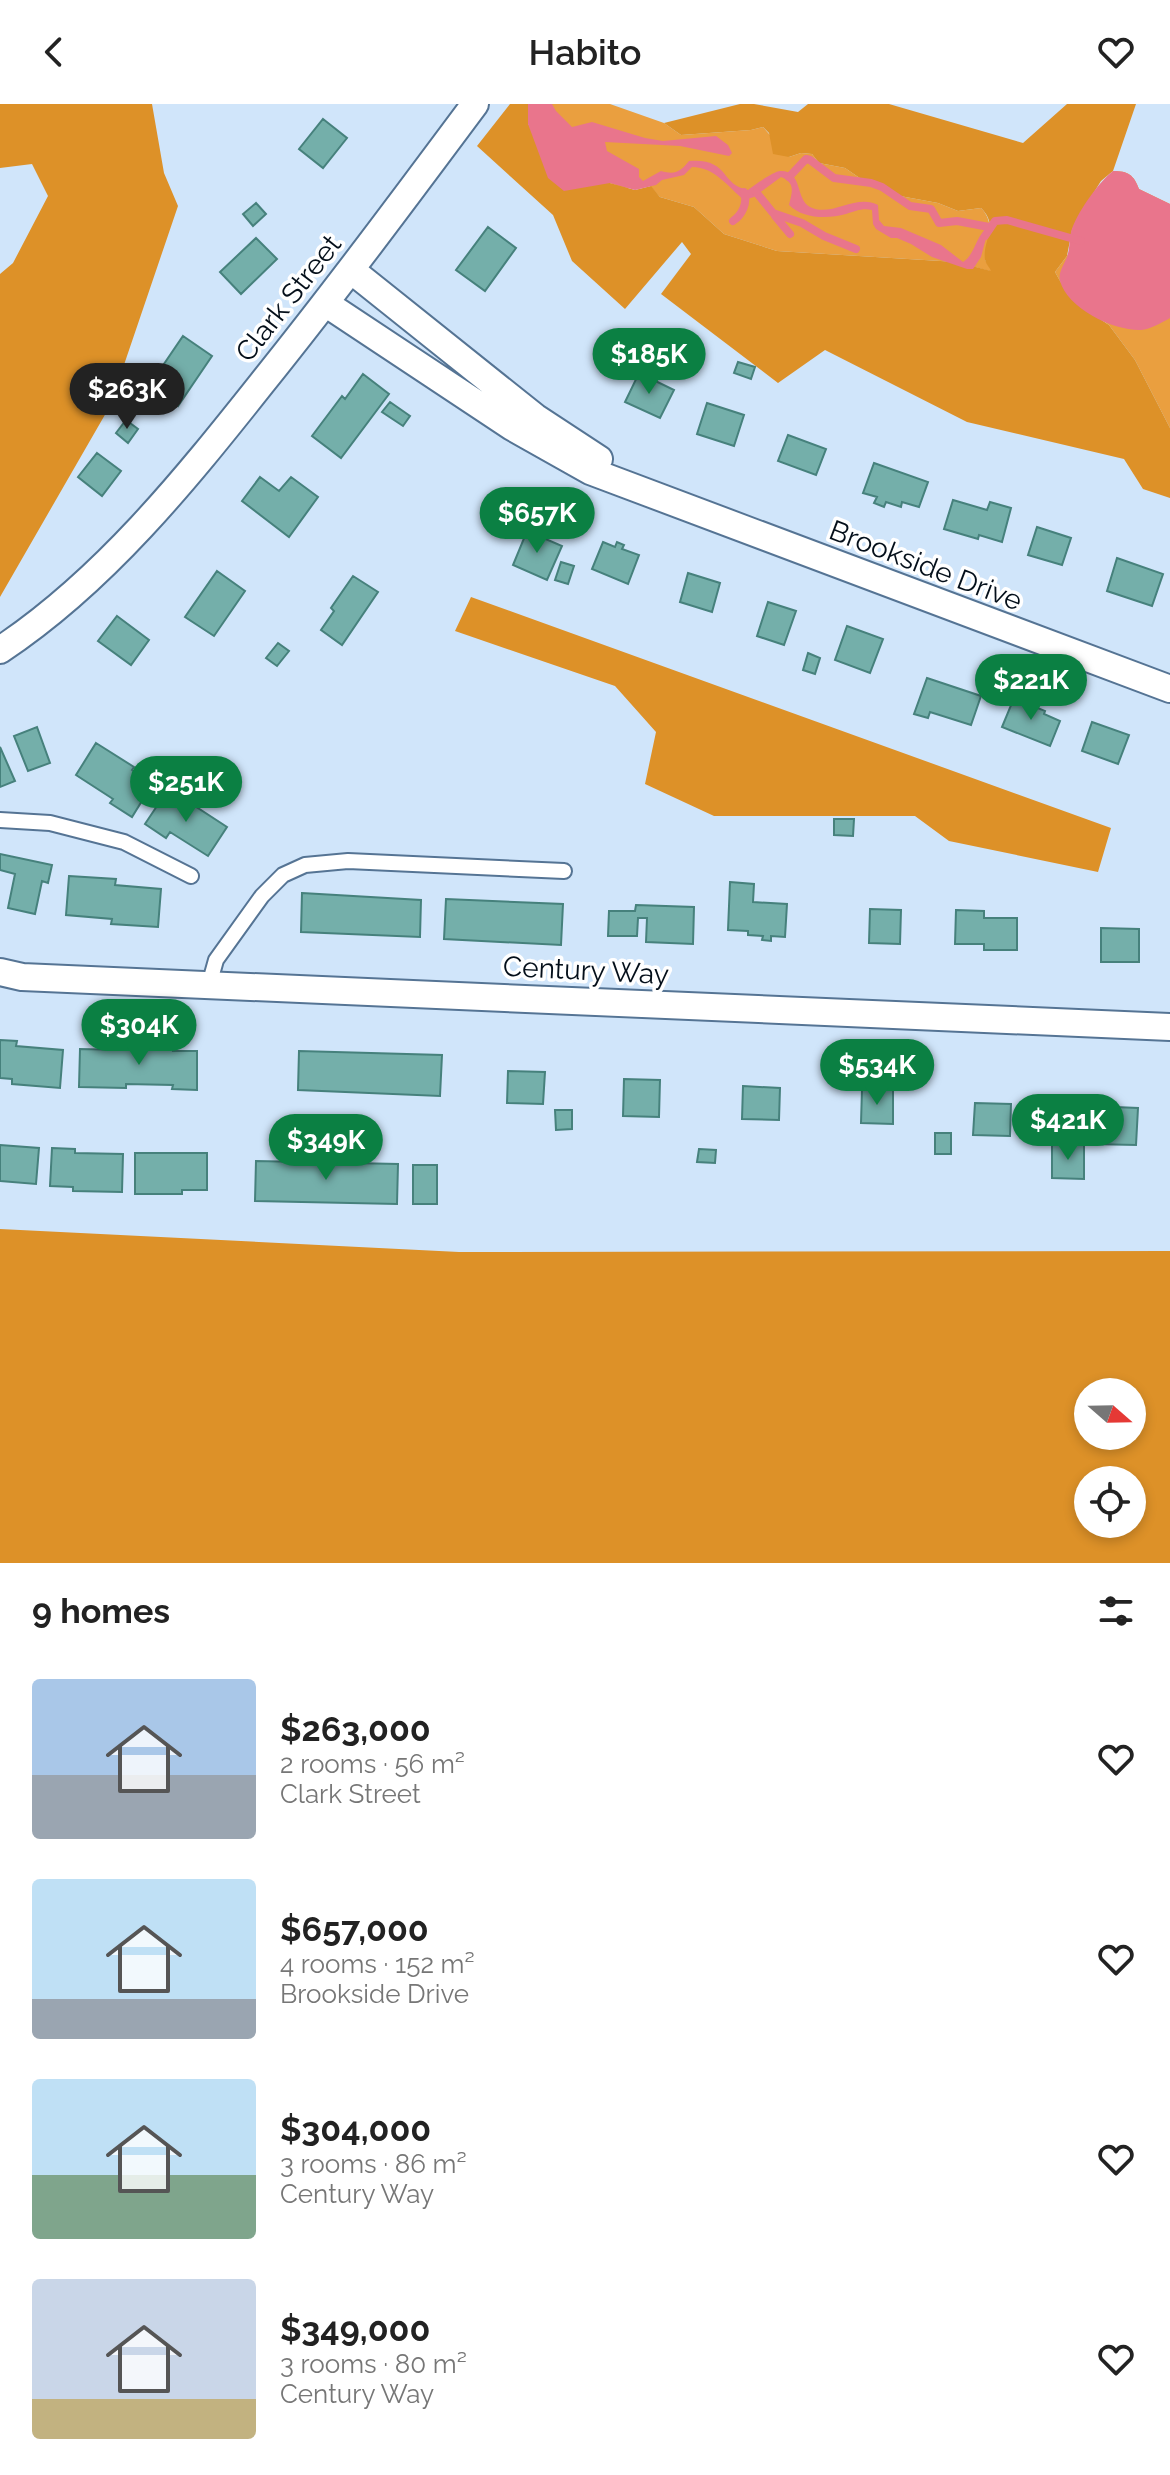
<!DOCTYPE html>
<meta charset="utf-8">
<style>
body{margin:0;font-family:Raleway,sans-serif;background:#f2f2f2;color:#222;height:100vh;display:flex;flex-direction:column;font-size:30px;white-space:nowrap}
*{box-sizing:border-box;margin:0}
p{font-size:26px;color:#767676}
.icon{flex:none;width:44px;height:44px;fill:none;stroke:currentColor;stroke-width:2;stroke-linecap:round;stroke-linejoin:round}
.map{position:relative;height:1459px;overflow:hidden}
.drawer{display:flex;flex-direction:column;background:#fff;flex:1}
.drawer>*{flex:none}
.needle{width:52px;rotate:110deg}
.tools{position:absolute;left:1074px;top:1274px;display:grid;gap:16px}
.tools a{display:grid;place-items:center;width:72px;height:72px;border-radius:50%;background:#fff;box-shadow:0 4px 12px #0003;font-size:40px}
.price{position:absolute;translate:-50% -68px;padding:0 18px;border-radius:28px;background:#0b8043;color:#fff;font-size:26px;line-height:52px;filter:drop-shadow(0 2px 4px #0008)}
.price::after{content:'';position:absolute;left:50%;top:48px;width:24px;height:18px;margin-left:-12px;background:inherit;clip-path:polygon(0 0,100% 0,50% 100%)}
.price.current{background:#222;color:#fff}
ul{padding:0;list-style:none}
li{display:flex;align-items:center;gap:24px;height:200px;padding:0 32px}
li span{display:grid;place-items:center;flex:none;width:224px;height:160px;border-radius:8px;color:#555}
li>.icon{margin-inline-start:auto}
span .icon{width:96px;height:96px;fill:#fffc;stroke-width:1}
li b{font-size:34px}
h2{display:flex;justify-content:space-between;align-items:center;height:96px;padding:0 32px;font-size:34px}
header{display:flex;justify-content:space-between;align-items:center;height:104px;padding:0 32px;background:#fff;font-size:36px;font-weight:600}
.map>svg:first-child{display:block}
.green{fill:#ea9f3f}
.forest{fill:#dd9128;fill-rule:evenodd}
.water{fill:#e9758c}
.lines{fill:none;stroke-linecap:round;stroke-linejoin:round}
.stream{stroke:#e9758c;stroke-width:8}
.building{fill:#74afaa;stroke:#46817c;stroke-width:2}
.service-casing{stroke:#557494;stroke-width:18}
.minor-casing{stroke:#557494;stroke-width:30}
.service{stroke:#fff;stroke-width:14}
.minor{stroke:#fff;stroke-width:26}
.labels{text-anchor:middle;stroke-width:7;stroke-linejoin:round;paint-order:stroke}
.street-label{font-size:28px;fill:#040f1a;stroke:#fff}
</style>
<header><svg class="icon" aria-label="back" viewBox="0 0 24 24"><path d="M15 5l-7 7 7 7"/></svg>Habito<svg class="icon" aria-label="heart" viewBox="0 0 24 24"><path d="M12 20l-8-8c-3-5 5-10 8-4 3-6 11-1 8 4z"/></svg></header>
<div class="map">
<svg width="1170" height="1459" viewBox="0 0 1170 1459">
<rect width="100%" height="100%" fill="#d0e5fa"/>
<path class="green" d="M528,0H610L664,19L681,31L751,26L763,23L789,53L801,49L812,50L819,59L845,64L864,77L900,92L938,99L958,107L981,104C996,119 988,138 985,156L993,168L957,158L777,147L724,130L694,103L660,93L650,82L624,84L610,79Z
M1113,67C1128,67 1134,71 1139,85L1170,100V324L1135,256L1109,221L1068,191L1055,168L1067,152Z"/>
<path class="forest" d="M0,0H152L164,69L178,102L110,302L0,493V170L13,159L48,92L32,60L0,64Z
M510,0H528V20L610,79L635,86L651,82L660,93L694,103L724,130L777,147L957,158L991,167C990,164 986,160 985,156C982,136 1000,123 981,104L958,107L938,99L900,92L864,77L845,64L819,59L812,50L801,49L789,53L773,50L769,29L763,23L751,26L681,31L664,19L740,0H754L798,8L808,0H889L1023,39L1067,0H1136L1113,67L1101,77L1076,117L1072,126L1067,152L1055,168L1068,191L1079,201L1109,221L1135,256L1170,324V394L1143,385L1124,355L967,318L825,246L778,279L661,190L691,150L682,138L625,205L572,157L553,111L477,42Z
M471,493L1111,724L1098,768L949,737L915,712H714L645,680L656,628L615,582L455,527Z
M0,1125L459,1148L1170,1147V1459H0ZM1088,1288H1132V1332H1088ZM1088,1376H1132V1420H1088Z"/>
<path class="water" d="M528,0H552L556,7L572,23L592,18L645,34L663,37L716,32L728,41L732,49L729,52L680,42L605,38L607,47L639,65V73L643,77L661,67C675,71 680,68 689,57C730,54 720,81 748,86C753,82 774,67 780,67C803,66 795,95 810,103C831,114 856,89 878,101L879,116L884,122L901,124L941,141L963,158C976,150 975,131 989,123L981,153L973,165H967L932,153L911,140L897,134H891L876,125L873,120L872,106C862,104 856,107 846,110C828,115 803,115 789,101C792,88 796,79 781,73L754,93L744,96C728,83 715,63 692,63L684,71L662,76L656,81L635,86L610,79L564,87L548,74L528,20Z
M1113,67C1128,67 1134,71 1139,85L1170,100V214C1161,219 1151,225 1141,226C1114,227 1068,205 1060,177C1058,168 1064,161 1067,153C1070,145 1069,137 1071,128C1076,110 1098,79 1113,67Z"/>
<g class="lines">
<path class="stream" d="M789,73L806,55L810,56L834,74L871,79L882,83L910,102L931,105L939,119L957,117L989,123
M756,88L773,109L802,119L824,132L856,145
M775,112L790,130
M733,117C742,111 748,99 744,88
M985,132L995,117L1007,116L1081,137"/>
</g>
<path class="building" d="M323,15L347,34L323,64L299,45Z
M256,99L266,110L253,122L243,110Z
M488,123L516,144L485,187L456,166Z
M256,134L277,155L241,190L220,168Z
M183,232L212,252L178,302L149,282Z
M738,258L755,263L751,275L734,269Z
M639,269L674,286L660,314L625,298Z
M363,270L389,290L341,354L312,332L342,292L345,295Z
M390,298L410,312L403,322L382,308Z
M707,299L744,311L734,342L697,330Z
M126,316L138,325L128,339L116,329Z
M788,331L826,345L816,371L778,357Z
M97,349L121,367L102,392L78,373Z
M874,359L928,378L919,403L902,398L901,403L886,398L884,403L874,399L877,393L863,389Z
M260,373L279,387L291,373L318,393L289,433L242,397Z
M953,396L987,406L990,398L1011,404L1002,438L979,431L978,435L944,425Z
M1037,423L1071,434L1062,461L1028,451Z
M527,427L562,442L547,476L513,461Z
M603,438L615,443L617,438L624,441L622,445L639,451L628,480L592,465Z
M1117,454L1163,470L1152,502L1107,487Z
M561,458L574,462L568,480L555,476Z
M217,467L245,487L214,532L185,513Z
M688,469L720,479L712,508L680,498Z
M353,472L378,488L342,541L321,526L334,507L331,504Z
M768,498L796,507L784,541L757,532Z
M117,512L149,536L131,561L98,537Z
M847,522L883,535L870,569L835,556Z
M278,539L289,547L277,562L266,554Z
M808,549L820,554L815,570L803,566Z
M927,574L981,592L971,621L930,608L928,614L914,610Z
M1014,594L1045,607L1044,610L1060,617L1050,642L1002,623Z
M1092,618L1129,631L1118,660L1082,647Z
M37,623L50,659L28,667L14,632Z
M96,639L134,663L132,666L153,679L132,713L110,699L113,695L76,671Z
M0,643L15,677L0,683Z
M165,690L184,702L187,697L227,723L208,752L170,728L166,734L145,720Z
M834,715H854L853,732L834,731Z
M0,750L52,761L48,779L42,777L35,810L8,804L15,770L0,766Z
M69,772L116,775L115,781L161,785L158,823L111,820L112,815L66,811Z
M730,778L754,780L753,798L787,800L785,833L771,832V837L762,836L763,832L748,831V827L728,826Z
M302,789L421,796L420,833L301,828Z
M446,795L563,800L561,841L444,835Z
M636,801L694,803L693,840L646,838L647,814H638L637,832H608L609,807H635Z
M870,805L901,806L900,840L869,839Z
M956,806L984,807V814H1017V846H984V840H955Z
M1101,824L1139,825V858H1101Z
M0,936L17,937L16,942L63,946L60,984L12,980V975L0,974Z
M126,941L174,942L173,947H197V986L172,985L173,981L126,980V984L79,983L80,945L126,946Z
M299,947L442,951L440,992L298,986Z
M508,967L545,968L543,1000L507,999Z
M624,975L660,976L659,1013L623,1012Z
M743,982L780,984L779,1016L742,1015Z
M862,985L893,986V1020L861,1019Z
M975,999L1011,1000L1010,1032L973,1031Z
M1091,1002L1138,1004L1136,1041L1090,1040Z
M555,1006H572V1025L556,1026Z
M935,1029H951V1050H935Z
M0,1041L39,1044L36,1080L0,1077Z
M1052,1041H1084V1075L1052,1074Z
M52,1044L75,1045V1049L123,1050L122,1088L73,1087V1083L50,1082Z
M699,1045L716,1046L715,1059L697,1058Z
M135,1049H207V1086H182V1090H135Z
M256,1057L398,1060L397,1100L255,1097Z
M413,1061H437V1100H413Z"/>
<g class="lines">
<g class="service-casing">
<path id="service" d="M0,716L50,719L124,738L191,772
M209,881L216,856L262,792L283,771L305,761L348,757L564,767"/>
</g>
<g class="minor-casing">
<path id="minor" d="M351,166L535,313L599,355
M325,199L512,323L590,367L1170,585
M0,546C104,477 185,376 262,279C335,188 405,94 475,0
M0,868L22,873L1170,923"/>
</g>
<use href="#service" class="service"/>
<use href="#minor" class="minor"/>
</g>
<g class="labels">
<g class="street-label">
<text transform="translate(288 194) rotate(-52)" y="10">Clark Street</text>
<text transform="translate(926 461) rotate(21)" y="10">Brookside Drive</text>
<text transform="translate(586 866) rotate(3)" y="10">Century Way</text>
</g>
</g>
</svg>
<div class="tools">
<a><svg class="needle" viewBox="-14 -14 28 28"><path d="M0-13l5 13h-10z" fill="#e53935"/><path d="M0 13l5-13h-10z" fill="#767676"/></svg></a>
<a><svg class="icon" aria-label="locate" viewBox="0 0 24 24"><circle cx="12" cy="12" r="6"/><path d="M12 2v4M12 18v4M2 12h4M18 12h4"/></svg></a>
</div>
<b class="price" style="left:649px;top:292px">$185K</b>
<b class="price current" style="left:127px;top:327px">$263K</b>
<b class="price" style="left:537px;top:451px">$657K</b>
<b class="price" style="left:1031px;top:618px">$221K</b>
<b class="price" style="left:186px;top:720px">$251K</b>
<b class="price" style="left:139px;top:963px">$304K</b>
<b class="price" style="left:877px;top:1003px">$534K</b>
<b class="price" style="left:1068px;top:1058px">$421K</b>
<b class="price" style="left:326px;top:1078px">$349K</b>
</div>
<section class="drawer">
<h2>9 homes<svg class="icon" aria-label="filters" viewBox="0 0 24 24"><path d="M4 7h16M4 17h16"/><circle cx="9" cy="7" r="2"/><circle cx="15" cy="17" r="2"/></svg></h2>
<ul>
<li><span style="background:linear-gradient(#a9c7e8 60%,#9aa5b1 0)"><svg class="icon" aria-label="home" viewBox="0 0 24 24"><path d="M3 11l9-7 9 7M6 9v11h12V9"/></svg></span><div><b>$263,000</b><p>2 rooms · 56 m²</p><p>Clark Street</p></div><svg class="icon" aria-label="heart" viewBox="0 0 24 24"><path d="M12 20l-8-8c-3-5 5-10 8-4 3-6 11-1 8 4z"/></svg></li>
<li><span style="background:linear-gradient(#bfe0f5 75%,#9aa5b1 0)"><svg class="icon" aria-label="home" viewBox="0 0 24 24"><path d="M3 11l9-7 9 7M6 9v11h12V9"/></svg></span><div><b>$657,000</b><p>4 rooms · 152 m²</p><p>Brookside Drive</p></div><svg class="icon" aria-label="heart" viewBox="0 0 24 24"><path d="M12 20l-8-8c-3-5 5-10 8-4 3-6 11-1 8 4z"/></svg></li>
<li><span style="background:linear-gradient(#bfe0f5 60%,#7fa58c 0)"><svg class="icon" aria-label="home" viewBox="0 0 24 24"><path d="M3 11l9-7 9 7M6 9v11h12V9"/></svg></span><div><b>$304,000</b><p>3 rooms · 86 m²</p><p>Century Way</p></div><svg class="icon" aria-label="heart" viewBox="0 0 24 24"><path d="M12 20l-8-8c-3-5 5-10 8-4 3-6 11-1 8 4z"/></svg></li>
<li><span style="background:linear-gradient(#c9d6e8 75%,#c2b280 0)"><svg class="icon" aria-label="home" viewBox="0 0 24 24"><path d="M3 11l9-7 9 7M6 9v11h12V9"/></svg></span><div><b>$349,000</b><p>3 rooms · 80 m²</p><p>Century Way</p></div><svg class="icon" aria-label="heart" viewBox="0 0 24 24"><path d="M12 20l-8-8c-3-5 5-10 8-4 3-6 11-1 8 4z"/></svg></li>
</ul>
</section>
